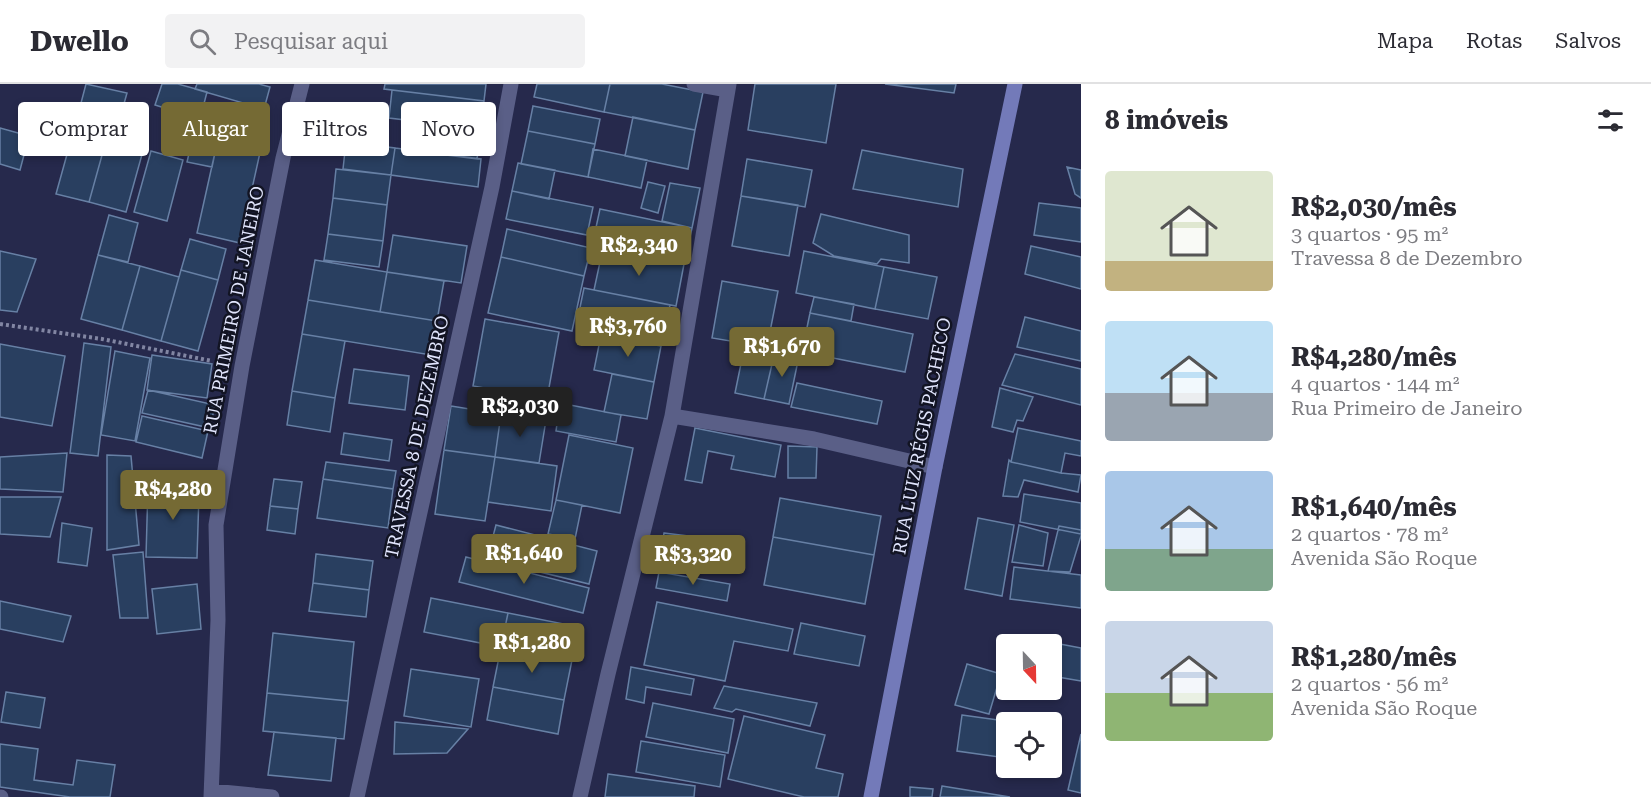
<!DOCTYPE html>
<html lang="pt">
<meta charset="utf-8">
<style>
body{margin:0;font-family:"Roboto Serif",serif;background:#f2f2f3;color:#2b2b33;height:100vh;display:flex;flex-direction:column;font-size:22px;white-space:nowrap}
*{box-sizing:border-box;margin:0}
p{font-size:20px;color:#7c7c81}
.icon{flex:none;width:33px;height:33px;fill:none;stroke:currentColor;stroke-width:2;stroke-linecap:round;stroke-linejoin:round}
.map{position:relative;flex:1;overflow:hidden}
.panel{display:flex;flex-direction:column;background:#fff;width:570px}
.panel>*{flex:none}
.hud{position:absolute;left:18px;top:18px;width:570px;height:54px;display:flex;gap:12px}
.needle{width:39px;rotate:158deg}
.tools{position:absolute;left:996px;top:550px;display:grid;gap:12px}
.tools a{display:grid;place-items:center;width:66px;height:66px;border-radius:6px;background:#fff;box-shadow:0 3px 9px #0003;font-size:30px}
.price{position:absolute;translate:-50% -51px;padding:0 14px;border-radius:6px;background:#756a34;color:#fff;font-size:20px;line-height:39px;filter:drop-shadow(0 2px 3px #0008)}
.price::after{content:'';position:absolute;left:50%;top:36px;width:18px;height:14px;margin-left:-9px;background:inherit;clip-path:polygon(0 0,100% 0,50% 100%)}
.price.on{background:#222;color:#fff}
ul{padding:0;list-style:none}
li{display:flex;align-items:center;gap:18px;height:150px;padding:0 24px}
li span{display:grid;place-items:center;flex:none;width:168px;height:120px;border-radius:6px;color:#555}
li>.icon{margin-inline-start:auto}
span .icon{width:72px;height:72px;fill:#fffc;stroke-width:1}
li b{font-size:26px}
h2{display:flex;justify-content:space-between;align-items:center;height:72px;padding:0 24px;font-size:26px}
.chip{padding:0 21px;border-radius:6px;background:#fff;box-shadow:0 3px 9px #0003;font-size:21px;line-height:54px}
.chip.on{background:#756a34;color:#fff}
header{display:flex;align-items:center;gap:36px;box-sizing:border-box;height:84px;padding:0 30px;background:#fff;border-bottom:2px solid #e1e1e2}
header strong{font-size:28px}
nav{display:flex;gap:33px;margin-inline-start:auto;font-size:21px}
.search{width:420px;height:54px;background:#f2f2f3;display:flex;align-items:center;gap:15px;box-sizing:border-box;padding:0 21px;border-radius:6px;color:#7c7c81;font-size:22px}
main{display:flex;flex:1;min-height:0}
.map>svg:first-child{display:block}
.building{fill:#293f60;stroke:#6780a5;stroke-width:1.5}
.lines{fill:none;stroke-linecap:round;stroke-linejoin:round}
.path{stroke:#8286a3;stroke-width:4;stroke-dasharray:3 3;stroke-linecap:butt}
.minor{stroke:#5a5f87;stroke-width:15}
.secondary{stroke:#737ab9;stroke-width:15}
.labels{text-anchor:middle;stroke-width:5;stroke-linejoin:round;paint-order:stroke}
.street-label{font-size:18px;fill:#e1e5fd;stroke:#121423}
</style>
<header>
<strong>Dwello</strong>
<div class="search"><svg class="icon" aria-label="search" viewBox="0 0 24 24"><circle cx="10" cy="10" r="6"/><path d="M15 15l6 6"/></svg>Pesquisar aqui</div>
<nav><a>Mapa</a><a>Rotas</a><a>Salvos</a></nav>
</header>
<main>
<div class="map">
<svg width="1081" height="713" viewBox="0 0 1081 713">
<rect width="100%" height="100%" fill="#26294c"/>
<path class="building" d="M86,0L127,9L116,48L76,38Z
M162,0H178L207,8L200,35L155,21Z
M197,0H259L270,3L264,25L195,5Z
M385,0H486L484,17L384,5Z
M537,0H610L604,28L534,13Z
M610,0H662L703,8L695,46L604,28Z
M755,0H836L826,59L748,46Z
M885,0H956L954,9Z
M392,6L484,17L481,45L389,34Z
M533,22L600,35L595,60L528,47Z
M633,33L695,46L688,85L625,72Z
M76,38L109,46L89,118L56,110Z
M427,39L481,45L477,75L423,68Z
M0,44L29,52L20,86L0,80Z
M109,46L146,56L126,128L89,118Z
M528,47L595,60L588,93L521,80Z
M194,49L218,55L212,83L187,78Z
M218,55L261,64L240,159L197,149Z
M346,58L395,64L391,91L343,85Z
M395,64L481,75L478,103L391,91Z
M593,65L647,76L641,104L588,93Z
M862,66L963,85L958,123L853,105Z
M151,67L183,76L167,137L134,128Z
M747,75L812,86L805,123L741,112Z
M518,79L555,86L549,115L512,107Z
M1067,83L1081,86V114L1075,110Z
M336,85L391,91L387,121L333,114Z
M648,98L665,102L658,129L641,124Z
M670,99L700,104L692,144L662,137Z
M512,107L593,123L587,151L506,135Z
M741,112L798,121L789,172L732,162Z
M333,114L387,121L383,157L328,150Z
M1039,119L1081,124V158L1034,151Z
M600,125L692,144L684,180L592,162Z
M821,130L909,151V179L881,175L877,180L834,172L813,159Z
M109,131L138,139L128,178L98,171Z
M507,145L591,164L584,192L501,173Z
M328,150L383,157L379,183L324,176Z
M393,151L467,162L461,199L387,188Z
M190,155L226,165L218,196L181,186Z
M1031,162L1081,173V205L1025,190Z
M603,164L684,180L676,222L594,206Z
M0,167L36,175L17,228L0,226Z
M804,167L884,183L875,225L796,209Z
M98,171L140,182L122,246L81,235Z
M501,173L584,192L572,247L488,229Z
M315,176L387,188L380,228L308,216Z
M140,182L179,193L161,257L122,246Z
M884,183L937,193L928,235L875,225Z
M181,186L218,196L198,267L161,257Z
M387,188L444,197L437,237L380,228Z
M722,197L778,207L767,263L712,254Z
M584,204L670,221L663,256L577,238Z
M814,213L854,220L851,237L810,229Z
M308,216L437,237L431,271L302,250Z
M810,229L913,250L905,288L802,268Z
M1025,233L1081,247V277L1017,263Z
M485,235L559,248L547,315L473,302Z
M302,250L345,257L335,314L292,307Z
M601,251L661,262L654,298L594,286Z
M84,259L111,263L98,372L70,369Z
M0,260L65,272L52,342L0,333Z
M745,260L775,267L764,315L735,309Z
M115,267L150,274L135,357L101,351Z
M775,267L799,272L789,320L764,315Z
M1015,270L1081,285V321L1002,301Z
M152,271L212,280L207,314L147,306Z
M354,285L409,292L405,326L349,319Z
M612,290L654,298L647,335L604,328Z
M797,299L882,317L877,340L791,323Z
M1000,304L1033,313L1023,337L1017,336L1013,348L992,343Z
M148,306L215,321L210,344L142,329Z
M292,307L335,314L330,348L287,341Z
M560,319L621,331L616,358L556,347Z
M451,322L501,330L495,373L444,366Z
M501,330L546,336L539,379L495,373Z
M142,332L208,347L202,374L136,358Z
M695,344L781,361L775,393L731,385L734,372L708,367L702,399L685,396Z
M1018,344L1081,357V372L1065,369L1061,389L1011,378Z
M344,349L392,356L389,377L341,370Z
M569,351L633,364L620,429L556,416Z
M788,362L817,363L816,394H788Z
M444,366L495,373L485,437L435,430Z
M67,369L63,408L0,405V373Z
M107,371L131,372L139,461L107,466Z
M495,373L557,382L551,427L488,418Z
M1009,376L1011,378L1061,389L1081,391L1078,408L1024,396L1018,413L1003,412Z
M326,378L396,387L393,405L323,395Z
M274,395L302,398L298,425L270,422Z
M323,395L393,405L388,444L317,434Z
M148,401L202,402L199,410L197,474L146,473Z
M1024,410L1081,419V450L1020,438Z
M0,413H61L50,453L0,450Z
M780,414L881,432L874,471L773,453Z
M556,416L582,421L575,455L548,450Z
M270,422L298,425L295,450L267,446Z
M978,434L1014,441L1002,512L965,505Z
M62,439L92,444L87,482L58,478Z
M496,441L597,467L589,500L487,475Z
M1019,441L1048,449L1043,482L1012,478Z
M1059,442L1081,446V452L1070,488L1048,487Z
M664,449L730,457L716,482L660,476Z
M773,453L874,471L865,520L764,501Z
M143,468L148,534H120L113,471Z
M316,470L373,477L369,506L313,499Z
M466,473L589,504L583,529L459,498Z
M1014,483L1081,491V524L1010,515Z
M659,488L730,500L727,517L656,504Z
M313,499L369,506L366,533L309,527Z
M197,500L201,545L157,550L152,505Z
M431,514L508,529L501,563L424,548Z
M0,517L71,532L63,558L0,545Z
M657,518L793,545L788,567L734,557L725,597L644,581Z
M508,529L579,543L572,576L501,563Z
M801,539L865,552L859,582L794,570Z
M273,549L354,558L348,617L267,609Z
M1023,553L1081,564V597L1052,592V561H1021Z
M501,563L572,576L564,616L493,603Z
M967,580L1001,590L989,630L955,621Z
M631,583L694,595L691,611L646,603L644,619L626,615Z
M411,585L479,595L471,643L404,632Z
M724,602L817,619L810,642L736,625L732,628L714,624Z
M493,603L564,616L558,650L487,636Z
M6,608L45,614L40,644L1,638Z
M267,609L348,617L344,655L263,647Z
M653,619L734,635L728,669L646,653Z
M962,631L1019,639H1006V674L957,667Z
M744,632L825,651L816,684L843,690L838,713H804L728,695Z
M395,638L468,645L447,669L394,670Z
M1052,644L1058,645L1053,682L1052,681Z
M274,648L336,654L331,697L268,691Z
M1081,650V709L1068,706Z
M641,657L725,671L720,703L636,688Z
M0,660L38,665L34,696L73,701L77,676L115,681L110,713H70L0,703Z
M608,690L695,702L694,713H605Z
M942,702L1010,713H940Z
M910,703L933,705L932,713H910Z"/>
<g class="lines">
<path class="path" d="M0,240L102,255L212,277"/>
<path class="minor" d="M694,0L728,6
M672,332L814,355L935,383
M212,707L272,713
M0,713H1
M211,713L218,536L216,441L242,282L283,74L302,0
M357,713L492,103L511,0
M580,713L608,590L672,332L729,0"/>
<path class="secondary" d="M871,713L935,383L1015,0"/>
</g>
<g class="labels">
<g class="street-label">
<text transform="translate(234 226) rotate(-79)" y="6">RUA PRIMEIRO DE JANEIRO</text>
<text transform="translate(922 352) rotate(-79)" y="6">RUA LUIZ RÉGIS PACHECO</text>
<text transform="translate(417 353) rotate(-78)" y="6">TRAVESSA 8 DE DEZEMBRO</text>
</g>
</g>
</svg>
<div class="tools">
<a><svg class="needle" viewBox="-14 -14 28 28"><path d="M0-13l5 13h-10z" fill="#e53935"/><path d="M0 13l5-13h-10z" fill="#7c7c81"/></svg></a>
<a><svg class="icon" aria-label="locate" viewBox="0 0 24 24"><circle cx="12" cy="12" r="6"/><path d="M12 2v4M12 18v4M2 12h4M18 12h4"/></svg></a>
</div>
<b class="price" style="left:639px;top:193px">R$2,340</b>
<b class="price" style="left:628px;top:274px">R$3,760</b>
<b class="price" style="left:782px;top:294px">R$1,670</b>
<b class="price on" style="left:520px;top:354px">R$2,030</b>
<b class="price" style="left:173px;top:437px">R$4,280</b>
<b class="price" style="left:524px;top:501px">R$1,640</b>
<b class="price" style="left:693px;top:502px">R$3,320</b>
<b class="price" style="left:532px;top:590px">R$1,280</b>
<div class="hud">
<a class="chip">Comprar</a>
<a class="chip on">Alugar</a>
<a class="chip">Filtros</a>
<a class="chip">Novo</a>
</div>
</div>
<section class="panel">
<h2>8 imóveis<svg class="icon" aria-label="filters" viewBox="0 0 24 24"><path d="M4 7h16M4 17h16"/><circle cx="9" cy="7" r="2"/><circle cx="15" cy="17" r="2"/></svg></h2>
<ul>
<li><span style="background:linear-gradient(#dfe7d0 75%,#c2b280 0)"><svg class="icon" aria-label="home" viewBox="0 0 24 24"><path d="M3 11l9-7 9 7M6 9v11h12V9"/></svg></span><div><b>R$2,030/mês</b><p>3 quartos · 95 m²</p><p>Travessa 8 de Dezembro</p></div></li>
<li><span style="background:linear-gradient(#bfe0f5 60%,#9aa5b1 0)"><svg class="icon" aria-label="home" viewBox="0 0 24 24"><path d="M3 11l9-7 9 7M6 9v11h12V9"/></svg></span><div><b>R$4,280/mês</b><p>4 quartos · 144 m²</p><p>Rua Primeiro de Janeiro</p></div></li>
<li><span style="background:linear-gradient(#a9c7e8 65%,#7fa58c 0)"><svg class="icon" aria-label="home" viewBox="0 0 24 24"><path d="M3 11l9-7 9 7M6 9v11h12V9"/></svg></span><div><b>R$1,640/mês</b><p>2 quartos · 78 m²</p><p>Avenida São Roque</p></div></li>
<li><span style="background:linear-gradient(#c9d6e8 60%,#8fb573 0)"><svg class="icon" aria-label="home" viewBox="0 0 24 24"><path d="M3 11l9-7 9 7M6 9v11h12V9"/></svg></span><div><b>R$1,280/mês</b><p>2 quartos · 56 m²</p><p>Avenida São Roque</p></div></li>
</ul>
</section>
</main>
